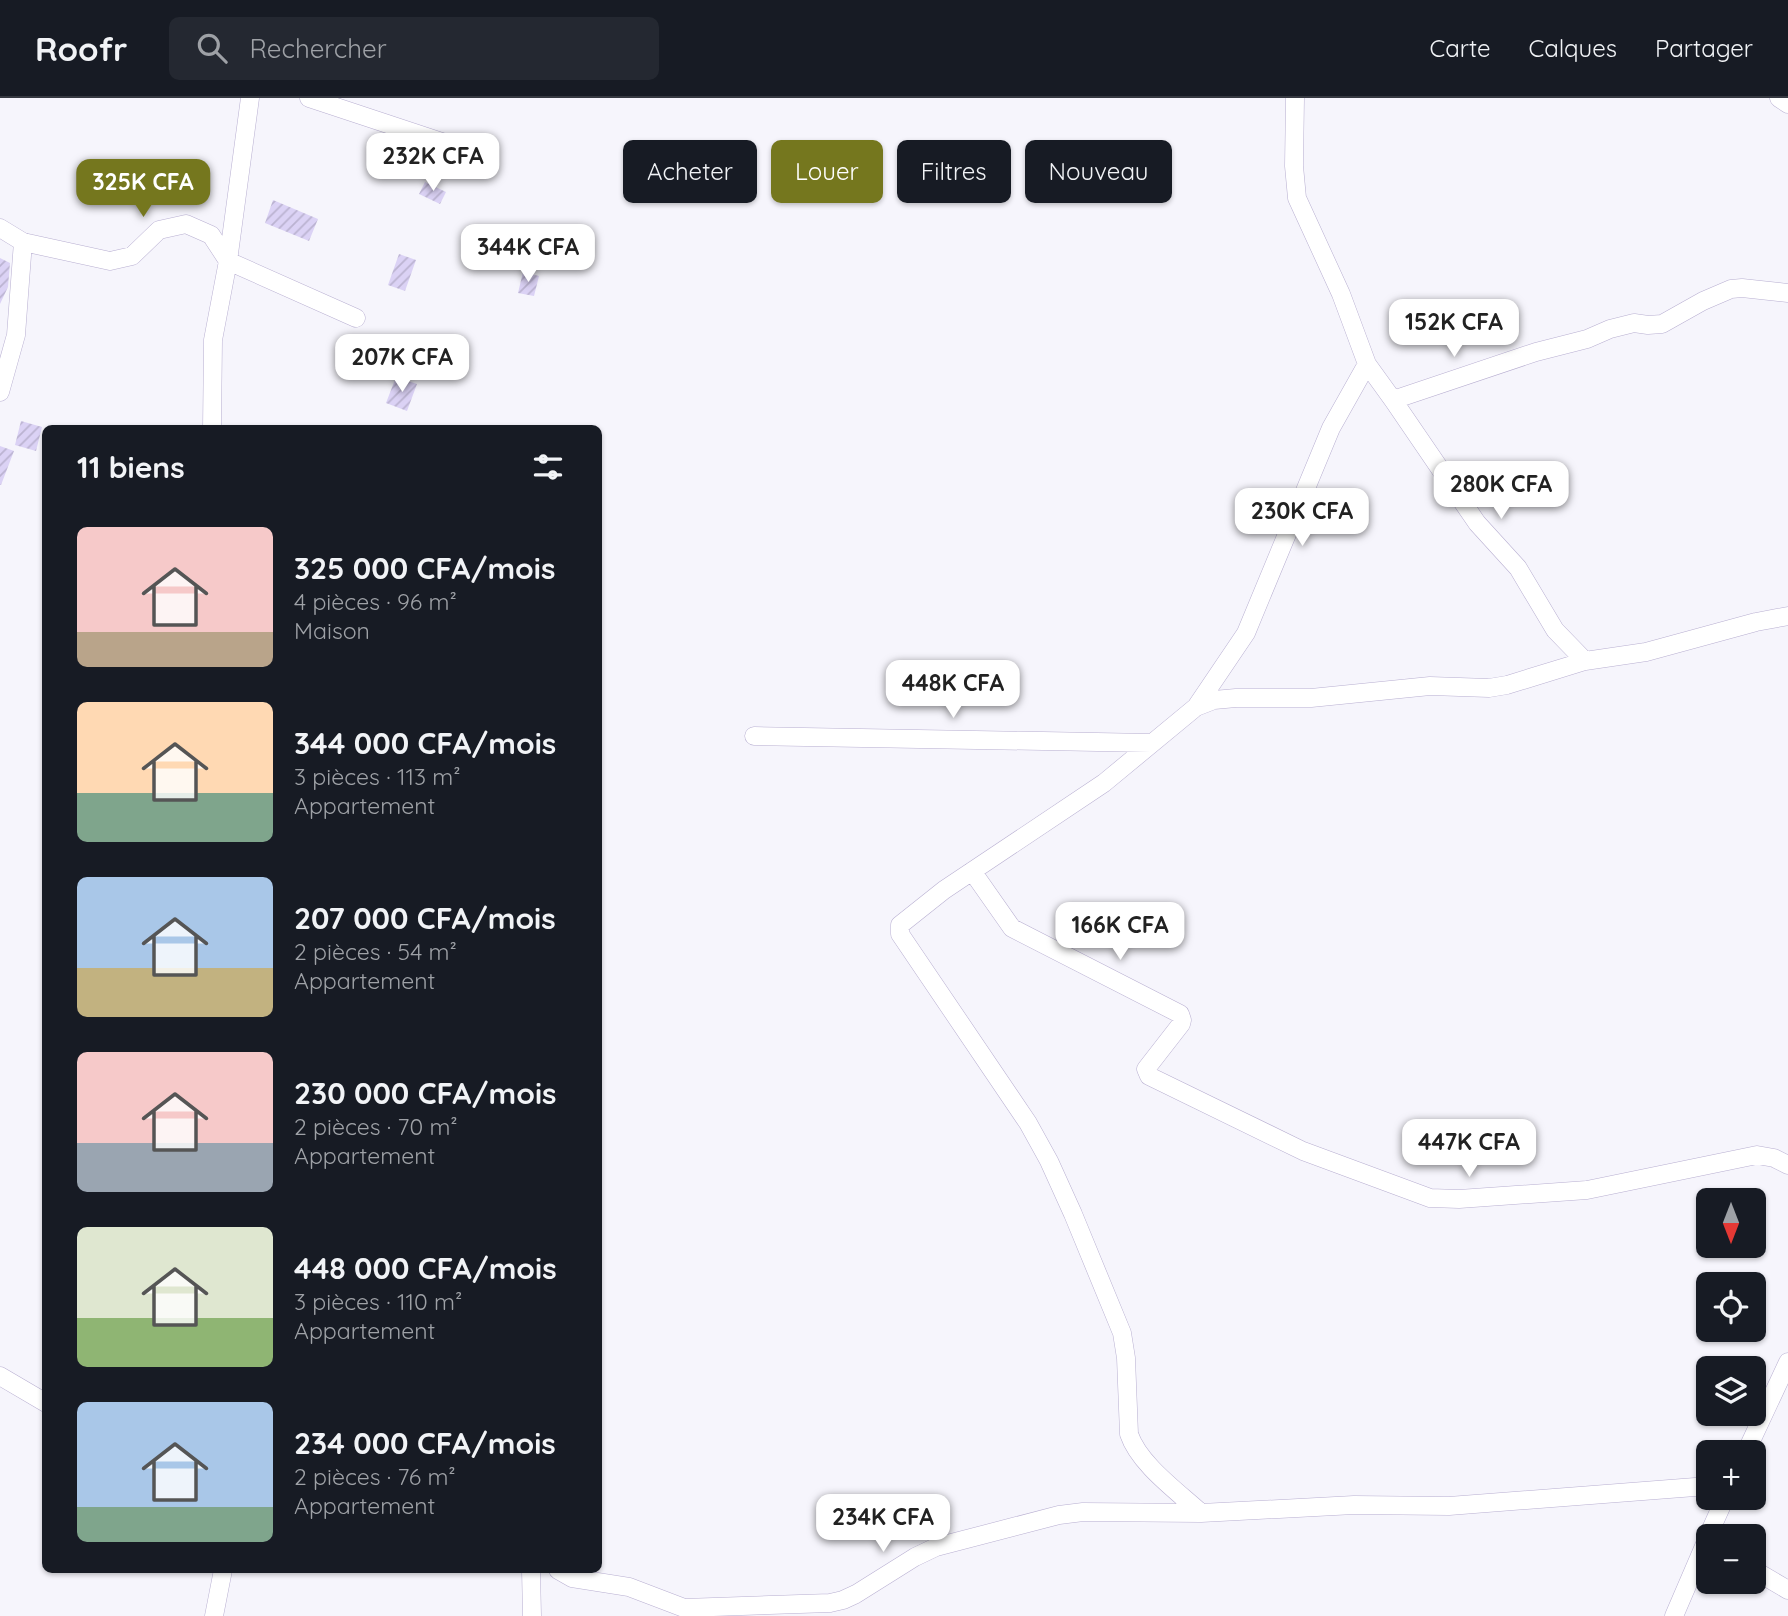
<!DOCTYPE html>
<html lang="fr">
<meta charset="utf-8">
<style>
body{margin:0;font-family:Quicksand,sans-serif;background:#242831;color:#f1f3f6;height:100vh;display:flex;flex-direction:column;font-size:26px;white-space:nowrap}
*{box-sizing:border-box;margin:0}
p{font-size:23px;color:#9ea1a6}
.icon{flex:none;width:38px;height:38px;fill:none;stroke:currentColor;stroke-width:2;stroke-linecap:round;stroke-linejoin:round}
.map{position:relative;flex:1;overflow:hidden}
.side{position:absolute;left:42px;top:327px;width:560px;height:1148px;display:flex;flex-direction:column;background:#171b24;border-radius:10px;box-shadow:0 2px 5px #0004}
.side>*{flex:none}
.hud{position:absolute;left:623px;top:42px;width:665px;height:63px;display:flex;gap:14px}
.needle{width:46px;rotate:180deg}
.buttons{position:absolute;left:1696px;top:1090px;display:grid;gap:14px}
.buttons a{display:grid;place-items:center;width:70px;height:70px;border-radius:10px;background:#171b24;box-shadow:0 2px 5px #0004;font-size:35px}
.price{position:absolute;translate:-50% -60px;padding:0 16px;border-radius:14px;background:#fff;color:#222;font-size:23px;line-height:46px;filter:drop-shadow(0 2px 4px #0008)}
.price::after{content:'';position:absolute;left:50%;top:42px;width:21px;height:16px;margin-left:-10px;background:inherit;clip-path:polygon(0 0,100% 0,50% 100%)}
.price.current{background:#75771e;color:#fff}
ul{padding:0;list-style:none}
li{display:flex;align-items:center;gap:21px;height:175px;padding:0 35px}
li span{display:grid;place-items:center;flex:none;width:196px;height:140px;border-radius:10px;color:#555}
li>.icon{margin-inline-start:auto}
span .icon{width:84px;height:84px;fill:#fffc;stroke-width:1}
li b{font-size:30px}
h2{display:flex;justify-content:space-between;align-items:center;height:84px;padding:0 35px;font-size:30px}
.tag{padding:0 24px;border-radius:10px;background:#171b24;box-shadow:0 2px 5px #0004;font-size:24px;line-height:63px}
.tag.current{background:#75771e;color:#fff}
header{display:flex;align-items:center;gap:42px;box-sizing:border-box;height:98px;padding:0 35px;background:#171b24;border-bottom:2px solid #363941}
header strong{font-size:33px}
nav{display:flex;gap:38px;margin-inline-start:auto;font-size:24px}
.search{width:490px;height:63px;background:#242831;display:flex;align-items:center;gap:18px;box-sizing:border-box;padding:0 24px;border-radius:10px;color:#9ea1a6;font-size:26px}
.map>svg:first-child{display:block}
.building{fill:url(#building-hatch)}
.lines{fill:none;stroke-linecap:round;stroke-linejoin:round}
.minor-casing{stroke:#b8afd1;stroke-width:19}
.minor{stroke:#fff;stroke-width:18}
</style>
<header>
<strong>Roofr</strong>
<div class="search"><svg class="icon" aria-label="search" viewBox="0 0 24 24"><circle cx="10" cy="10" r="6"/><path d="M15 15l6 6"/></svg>Rechercher</div>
<nav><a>Carte</a><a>Calques</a><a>Partager</a></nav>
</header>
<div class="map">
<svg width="1788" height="1518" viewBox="0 0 1788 1518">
<defs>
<pattern id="building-hatch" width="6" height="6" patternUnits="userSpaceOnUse" patternTransform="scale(1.75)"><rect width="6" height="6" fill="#dbd2f5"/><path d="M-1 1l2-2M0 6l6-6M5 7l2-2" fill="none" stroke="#bbb3d1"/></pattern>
</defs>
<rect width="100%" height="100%" fill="#f6f5fc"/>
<path class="building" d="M448,61L463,62V74H447Z
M425,84L446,94L440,106L419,96Z
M273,102L318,121L309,143L265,125Z
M512,136L522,144L507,164L496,156Z
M399,156L416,162L405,193L388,187Z
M0,160L10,165L8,189L0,206Z
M523,174L539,178L534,198L518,195Z
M396,279L417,286L407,313L386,305Z
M21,323L42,329L36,353L15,347Z
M0,348L14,353L1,387H0Z"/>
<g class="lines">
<g class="minor-casing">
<path id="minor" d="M309,0L448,46
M1295,0L1294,68L1297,100L1341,196L1367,266L1393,302L1536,254L1587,241L1610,231L1634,225L1648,227L1662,226L1703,203L1731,191L1742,190L1788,195
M1779,0L1788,6
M0,130L23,144L110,163L132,158L159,132L186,126L211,137L228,163L356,220
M0,294L16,237L23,144
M1393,302L1477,425L1518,470L1555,532L1585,563
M212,331L213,242L228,163L250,0
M1196,609L1246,535L1331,330L1367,266
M754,638L1151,645
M972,773L1012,830L1180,916L1182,922L1181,926L1146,971L1149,978L1303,1053L1430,1100L1459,1101L1587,1092L1757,1057L1774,1060L1788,1067
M0,1278L46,1305
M1746,1354L1788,1264
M1708,1388L1449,1408L1354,1407L1201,1415C1177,1393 1139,1366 1129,1336L1126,1260L1122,1235L1073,1116L1049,1063L1028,1025L900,836V827L944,792L1104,685L1196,609L1214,602L1236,600H1311L1430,588L1489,590L1507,587L1585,563L1646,554L1756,524L1788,518
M1708,1438L1725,1400
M531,1472L532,1518
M558,1472L572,1480L629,1489L684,1510L830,1505L843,1502L856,1496L915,1459L936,1449L1059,1417L1083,1414L1201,1415
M1754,1472L1788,1492
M214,1518L223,1472
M1674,1518L1708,1439"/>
</g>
<use href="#minor" class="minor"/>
</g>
</svg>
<div class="buttons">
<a><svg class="needle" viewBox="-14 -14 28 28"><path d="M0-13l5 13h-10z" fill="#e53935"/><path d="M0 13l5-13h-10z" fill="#9ea1a6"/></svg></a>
<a><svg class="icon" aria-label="locate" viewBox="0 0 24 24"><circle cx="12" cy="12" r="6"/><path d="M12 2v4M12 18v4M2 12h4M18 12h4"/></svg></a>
<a><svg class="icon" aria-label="layers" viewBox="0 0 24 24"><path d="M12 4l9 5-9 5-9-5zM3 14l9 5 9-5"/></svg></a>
<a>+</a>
<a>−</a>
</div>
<b class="price" style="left:433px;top:95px">232K CFA</b>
<b class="price current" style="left:143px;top:121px">325K CFA</b>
<b class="price" style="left:528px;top:186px">344K CFA</b>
<b class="price" style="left:1454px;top:261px">152K CFA</b>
<b class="price" style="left:402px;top:296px">207K CFA</b>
<b class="price" style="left:1501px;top:423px">280K CFA</b>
<b class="price" style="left:1302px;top:450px">230K CFA</b>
<b class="price" style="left:953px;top:622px">448K CFA</b>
<b class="price" style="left:1120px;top:864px">166K CFA</b>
<b class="price" style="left:1469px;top:1081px">447K CFA</b>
<b class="price" style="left:883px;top:1456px">234K CFA</b>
<div class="hud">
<a class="tag">Acheter</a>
<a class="tag current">Louer</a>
<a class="tag">Filtres</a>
<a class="tag">Nouveau</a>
</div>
<section class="side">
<h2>11 biens<svg class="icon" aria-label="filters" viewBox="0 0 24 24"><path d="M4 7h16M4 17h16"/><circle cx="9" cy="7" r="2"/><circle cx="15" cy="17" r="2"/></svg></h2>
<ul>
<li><span style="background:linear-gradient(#f6c9c9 75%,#b9a48a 0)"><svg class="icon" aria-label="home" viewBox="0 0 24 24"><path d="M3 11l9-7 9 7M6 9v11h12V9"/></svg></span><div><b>325 000 CFA/mois</b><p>4 pièces · 96 m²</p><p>Maison</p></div></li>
<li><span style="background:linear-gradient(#ffd9b3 65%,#7fa58c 0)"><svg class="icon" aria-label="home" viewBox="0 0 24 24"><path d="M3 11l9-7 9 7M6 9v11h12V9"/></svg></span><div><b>344 000 CFA/mois</b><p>3 pièces · 113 m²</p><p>Appartement</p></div></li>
<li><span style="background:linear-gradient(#a9c7e8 65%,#c2b280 0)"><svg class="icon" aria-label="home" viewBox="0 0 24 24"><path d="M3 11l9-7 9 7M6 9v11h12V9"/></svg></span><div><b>207 000 CFA/mois</b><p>2 pièces · 54 m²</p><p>Appartement</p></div></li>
<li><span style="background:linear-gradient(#f6c9c9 65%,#9aa5b1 0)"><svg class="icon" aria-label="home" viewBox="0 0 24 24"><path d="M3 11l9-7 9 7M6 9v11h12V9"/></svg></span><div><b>230 000 CFA/mois</b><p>2 pièces · 70 m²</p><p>Appartement</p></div></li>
<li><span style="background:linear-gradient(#dfe7d0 65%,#8fb573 0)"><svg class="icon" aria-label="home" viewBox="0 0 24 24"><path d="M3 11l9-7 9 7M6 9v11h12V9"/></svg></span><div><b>448 000 CFA/mois</b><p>3 pièces · 110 m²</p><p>Appartement</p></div></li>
<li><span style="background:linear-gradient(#a9c7e8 75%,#7fa58c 0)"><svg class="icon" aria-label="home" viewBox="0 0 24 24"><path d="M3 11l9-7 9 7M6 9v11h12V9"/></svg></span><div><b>234 000 CFA/mois</b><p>2 pièces · 76 m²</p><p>Appartement</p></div></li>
</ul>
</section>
</div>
